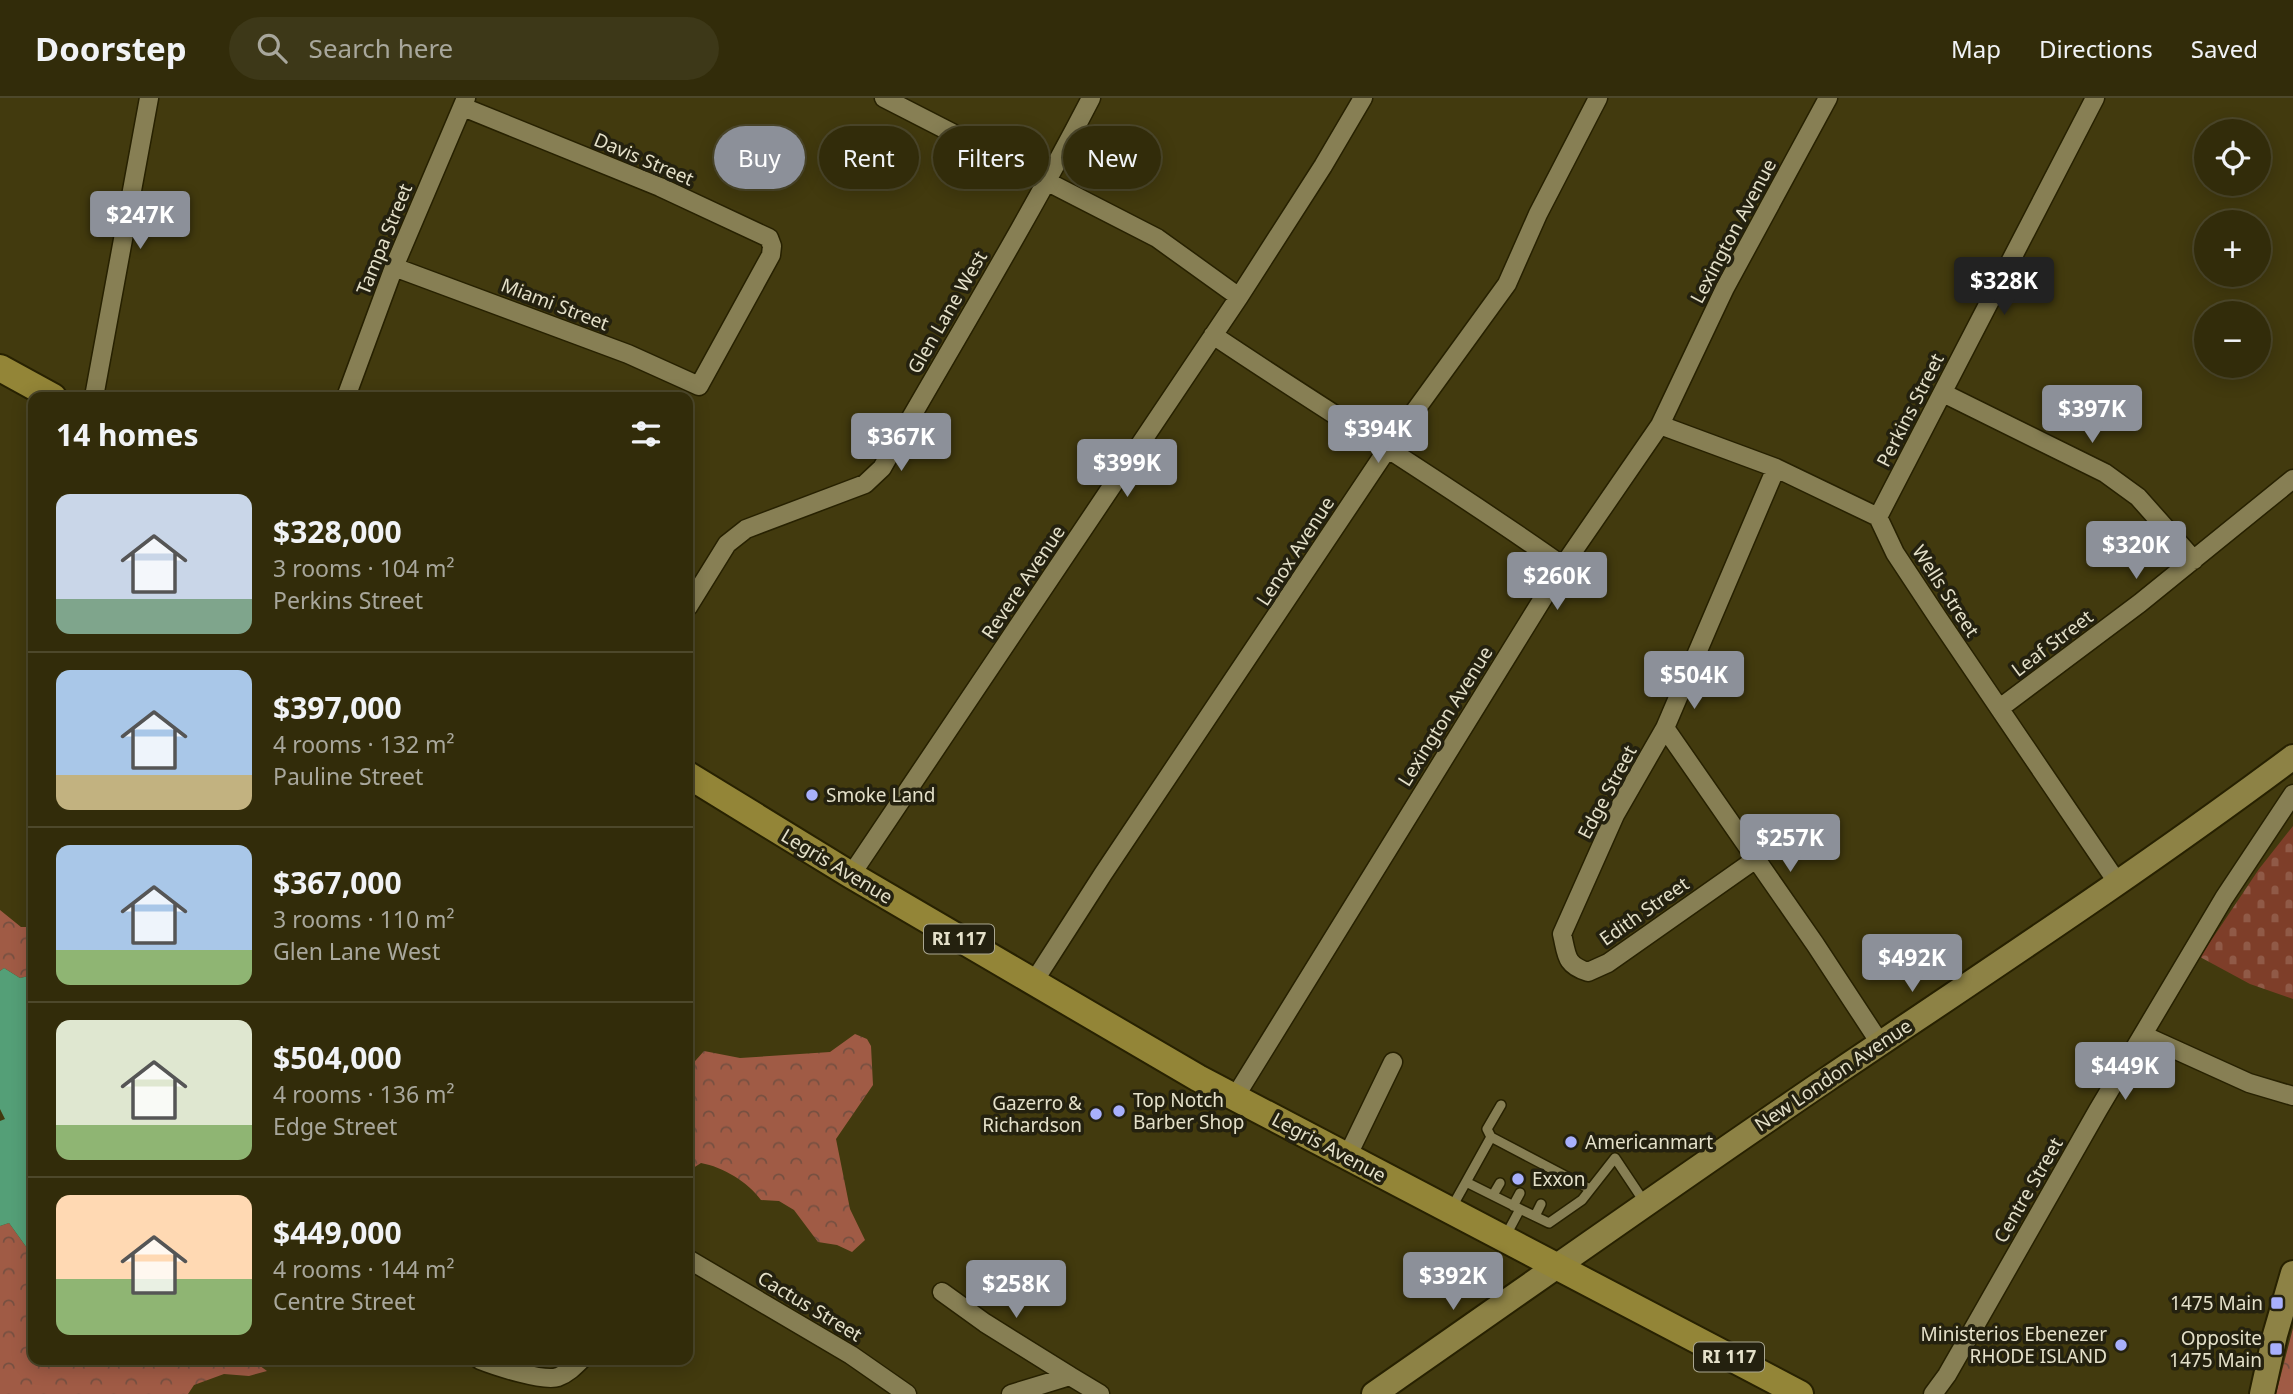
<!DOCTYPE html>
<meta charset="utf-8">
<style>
body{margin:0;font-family:"Noto Sans",sans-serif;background:#3d3818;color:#f1f3f6;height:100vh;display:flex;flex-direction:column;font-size:26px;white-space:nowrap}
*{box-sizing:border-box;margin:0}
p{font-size:23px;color:#a8a79c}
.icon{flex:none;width:38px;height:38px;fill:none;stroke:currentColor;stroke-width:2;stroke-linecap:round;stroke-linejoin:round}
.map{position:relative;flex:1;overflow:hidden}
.sheet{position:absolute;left:28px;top:294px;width:665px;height:973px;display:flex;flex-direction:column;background:#322c0a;border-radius:14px;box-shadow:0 4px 18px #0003,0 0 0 2px #4d482b}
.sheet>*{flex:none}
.guide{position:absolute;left:714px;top:28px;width:665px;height:63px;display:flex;gap:14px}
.controls{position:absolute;left:2194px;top:21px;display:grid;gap:14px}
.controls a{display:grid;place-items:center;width:77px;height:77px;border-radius:50%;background:#322c0a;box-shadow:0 4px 18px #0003,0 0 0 2px #4d482b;font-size:35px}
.price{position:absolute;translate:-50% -60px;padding:0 16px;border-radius:7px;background:#8c9099;color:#fff;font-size:23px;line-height:46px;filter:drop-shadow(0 2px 4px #0008)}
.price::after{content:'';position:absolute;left:50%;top:42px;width:21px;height:16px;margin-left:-10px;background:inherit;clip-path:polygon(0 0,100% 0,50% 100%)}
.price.selected{background:#222;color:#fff}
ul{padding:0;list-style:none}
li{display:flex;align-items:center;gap:21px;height:175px;padding:0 28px}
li+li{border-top:2px solid #4d482b}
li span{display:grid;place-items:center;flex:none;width:196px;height:140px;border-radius:14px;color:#555}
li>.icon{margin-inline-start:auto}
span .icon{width:84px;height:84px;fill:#fffc;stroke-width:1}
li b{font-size:30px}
h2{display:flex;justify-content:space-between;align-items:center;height:84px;padding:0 28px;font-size:30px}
.chip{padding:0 24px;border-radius:32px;background:#322c0a;box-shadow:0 4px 18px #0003,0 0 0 2px #4d482b;font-size:24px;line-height:63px}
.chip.selected{background:#8c9099;color:#fff}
header{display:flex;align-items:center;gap:42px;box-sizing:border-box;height:98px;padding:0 35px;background:#322c0a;border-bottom:2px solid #4d482b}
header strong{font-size:33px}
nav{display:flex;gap:38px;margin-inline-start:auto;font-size:24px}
.search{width:490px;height:63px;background:#3d3818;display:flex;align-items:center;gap:18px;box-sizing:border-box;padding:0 24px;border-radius:38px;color:#a8a79c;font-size:26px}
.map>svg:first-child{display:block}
.forest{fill:url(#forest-crowns)}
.cemetery{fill:url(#cemetery-stones)}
.water{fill:#549f77}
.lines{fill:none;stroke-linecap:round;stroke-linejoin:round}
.lane-casing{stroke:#272101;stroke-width:12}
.street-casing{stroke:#272101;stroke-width:21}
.secondary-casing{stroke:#272101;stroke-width:28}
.primary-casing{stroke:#272101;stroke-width:30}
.lane{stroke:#877f54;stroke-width:9}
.street{stroke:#877f54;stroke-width:18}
.secondary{stroke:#8d8245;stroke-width:24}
.primary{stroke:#938537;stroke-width:26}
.poi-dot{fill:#a8b0fc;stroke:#24210f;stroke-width:2.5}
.labels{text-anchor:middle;stroke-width:7;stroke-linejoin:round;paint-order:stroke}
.shield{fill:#24210f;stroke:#aaa791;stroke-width:2}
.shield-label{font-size:18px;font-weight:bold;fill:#e4e0c9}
.street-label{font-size:19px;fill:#e4e0c9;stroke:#24210f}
.poi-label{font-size:19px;fill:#e4e0c9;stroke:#24210f;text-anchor:start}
</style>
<header>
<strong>Doorstep</strong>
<div class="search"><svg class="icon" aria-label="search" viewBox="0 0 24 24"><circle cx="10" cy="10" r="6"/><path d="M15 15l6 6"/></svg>Search here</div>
<nav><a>Map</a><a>Directions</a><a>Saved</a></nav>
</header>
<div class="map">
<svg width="2293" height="1296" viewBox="0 0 2293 1296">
<defs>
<pattern id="forest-crowns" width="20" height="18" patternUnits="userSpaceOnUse" patternTransform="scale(1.75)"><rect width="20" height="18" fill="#a05b45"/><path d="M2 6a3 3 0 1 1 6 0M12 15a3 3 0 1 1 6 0" fill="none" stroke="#775041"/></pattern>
<pattern id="cemetery-stones" width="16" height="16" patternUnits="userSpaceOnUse" patternTransform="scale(1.75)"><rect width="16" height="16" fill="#7e3e29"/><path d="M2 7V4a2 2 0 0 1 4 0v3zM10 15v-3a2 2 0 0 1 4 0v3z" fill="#905a47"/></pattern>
</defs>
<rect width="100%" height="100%" fill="#423a0e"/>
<path class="forest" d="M0,812L21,829H33V877L20,880L4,870L0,873Z
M855,936L867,941L871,948L873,987L836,1041L850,1111L865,1142L852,1154L837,1147L818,1144L794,1112L779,1103L761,1102C748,1084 723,1069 701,1065L690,1072L688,1070V971L704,953L740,960L830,954Z
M9,1125L27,1150L33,1139V1262H252L267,1273L249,1278L224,1276L194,1287L188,1296H0V1128Z
M2293,1230V1296H2276Z"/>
<path class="cemetery" d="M2293,728V901L2250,886L2200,859L2259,771Z"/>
<path class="water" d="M4,870L20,880L33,877V1138L27,1150L9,1125L0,1128V1023L5,1021L0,1011V873Z"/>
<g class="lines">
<g class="lane-casing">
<path id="lane" d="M1491,1039L1487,1031L1501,1007
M1466,1084L1491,1039L1590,1091
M1493,1097L1500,1085
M1513,1108L1520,1095
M1452,1109L1466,1084L1520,1111
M1535,1118L1541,1106
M1505,1139L1520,1111L1549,1125L1582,1102L1615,1060L1645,1105"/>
</g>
<g class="street-casing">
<path id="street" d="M884,0L1157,140L1239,199
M394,169L628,256L699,288L771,157L772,148L769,140L660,89L463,9
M1213,237C1329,315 1449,387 1563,468
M1943,295L2105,375L2138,399L2194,462
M94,299L149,0
M346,299L394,169L466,0
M1660,327L1776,370L1878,419L1895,455L1938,520L2117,784
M1878,419L2095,0
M688,509L727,446L746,431L865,386L882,370C952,247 1026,126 1091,0
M2000,610L2140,505L2293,381
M1665,630L1815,846L1880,945
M1756,761L1608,865L1588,874C1565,867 1567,857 1562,836L1615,717L1665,630L1776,370
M851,777L1239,199L1323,68L1363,0
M1033,885L1103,776L1388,350L1507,186L1538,116L1598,0
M2143,937L2249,985L2293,998
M1235,999L1563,468L1660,327L1725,190L1828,0
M1347,1059L1393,964
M688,1161L851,1257L907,1296
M942,1194L985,1225L1070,1278
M480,1262C495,1268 544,1284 558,1279C568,1275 574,1269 581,1262
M1011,1296L1070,1278L1100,1296
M1933,1296L1947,1277L2098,1012L2224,800L2293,696"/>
</g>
<g class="secondary-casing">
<path id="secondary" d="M1374,1296C1525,1191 1674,1085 1826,982C1983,876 2142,772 2293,659
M2262,1296L2275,1237L2293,1175"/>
</g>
<g class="primary-casing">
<path id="primary" d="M0,270L53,299
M688,677L851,777L1198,980L1800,1296"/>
</g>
<use href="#lane" class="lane"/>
<use href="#street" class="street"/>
<use href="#secondary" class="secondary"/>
<use href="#primary" class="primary"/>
</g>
<g class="poi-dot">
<circle cx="812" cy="697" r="7"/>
<circle cx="1119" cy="1013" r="7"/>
<circle cx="1096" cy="1016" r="7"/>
<circle cx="1571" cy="1044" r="7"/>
<circle cx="1518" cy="1081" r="7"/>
<rect x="2270" y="1198" width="14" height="14" rx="3.5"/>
<circle cx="2121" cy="1247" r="7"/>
<rect x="2269" y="1244" width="14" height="14" rx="3.5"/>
</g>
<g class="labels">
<g class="shield">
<rect x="924" y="826.5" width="70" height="29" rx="5"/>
<rect x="1694" y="1244.5" width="70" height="29" rx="5"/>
</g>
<g class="shield-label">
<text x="959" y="847">RI 117</text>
<text x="1729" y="1265">RI 117</text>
</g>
<g class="street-label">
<text transform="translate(644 61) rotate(23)" y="7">Davis Street</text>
<text transform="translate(1733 133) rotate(-62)" y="7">Lexington Avenue</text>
<text transform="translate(384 141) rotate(-68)" y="7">Tampa Street</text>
<text transform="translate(555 206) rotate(21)" y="7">Miami Street</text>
<text transform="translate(947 214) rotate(-60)" y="7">Glen Lane West</text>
<text transform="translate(1910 312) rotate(-63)" y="7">Perkins Street</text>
<text transform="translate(1295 453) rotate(-57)" y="7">Lenox Avenue</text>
<text transform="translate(1023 484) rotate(-56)" y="7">Revere Avenue</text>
<text transform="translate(1946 493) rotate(57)" y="7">Wells Street</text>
<text transform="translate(2052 545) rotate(-37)" y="7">Leaf Street</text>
<text transform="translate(1445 618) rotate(-58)" y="7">Lexington Avenue</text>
<text transform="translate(1607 694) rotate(-62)" y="7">Edge Street</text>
<text transform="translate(837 768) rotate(31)" y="7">Legris Avenue</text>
<text transform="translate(1644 813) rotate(-35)" y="7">Edith Street</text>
<text transform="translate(1833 977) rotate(-34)" y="7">New London Avenue</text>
<text transform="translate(1329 1049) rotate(28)" y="7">Legris Avenue</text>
<text transform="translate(2028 1092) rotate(-60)" y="7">Centre Street</text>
<text transform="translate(810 1208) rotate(31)" y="7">Cactus Street</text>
</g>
<g class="poi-label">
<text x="826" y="704">Smoke Land</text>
<text x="1133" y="1009">Top Notch<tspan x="1133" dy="22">Barber Shop</tspan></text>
<text x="1082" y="1012" text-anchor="end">Gazerro &amp;<tspan x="1082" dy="22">Richardson</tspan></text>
<text x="1585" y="1051">Americanmart</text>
<text x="1532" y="1088">Exxon</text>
<text x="2263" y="1212" text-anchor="end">1475 Main</text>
<text x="2107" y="1243" text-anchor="end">Ministerios Ebenezer<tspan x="2107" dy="22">RHODE ISLAND</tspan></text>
<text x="2262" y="1247" text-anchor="end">Opposite<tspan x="2262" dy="22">1475 Main</tspan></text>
</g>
</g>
</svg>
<div class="controls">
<a><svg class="icon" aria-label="locate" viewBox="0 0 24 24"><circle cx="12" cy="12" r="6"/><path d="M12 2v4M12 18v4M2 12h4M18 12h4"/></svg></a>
<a>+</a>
<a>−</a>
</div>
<b class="price" style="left:140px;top:153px">$247K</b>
<b class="price selected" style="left:2004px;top:219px">$328K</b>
<b class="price" style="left:2092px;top:347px">$397K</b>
<b class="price" style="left:1378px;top:367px">$394K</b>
<b class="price" style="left:901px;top:375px">$367K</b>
<b class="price" style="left:1127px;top:401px">$399K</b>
<b class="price" style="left:2136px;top:483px">$320K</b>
<b class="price" style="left:1557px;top:514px">$260K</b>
<b class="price" style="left:1694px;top:613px">$504K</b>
<b class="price" style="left:1790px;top:776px">$257K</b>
<b class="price" style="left:1912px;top:896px">$492K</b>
<b class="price" style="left:2125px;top:1004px">$449K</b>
<b class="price" style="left:1453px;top:1214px">$392K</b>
<b class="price" style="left:1016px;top:1222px">$258K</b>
<div class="guide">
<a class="chip selected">Buy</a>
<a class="chip">Rent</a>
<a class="chip">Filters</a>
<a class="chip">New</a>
</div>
<section class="sheet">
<h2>14 homes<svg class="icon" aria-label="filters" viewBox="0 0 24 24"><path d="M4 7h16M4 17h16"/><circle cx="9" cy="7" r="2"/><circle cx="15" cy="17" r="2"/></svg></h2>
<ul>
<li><span style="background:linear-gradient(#c9d6e8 75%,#7fa58c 0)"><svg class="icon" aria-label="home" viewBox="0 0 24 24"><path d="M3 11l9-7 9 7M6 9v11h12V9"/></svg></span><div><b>$328,000</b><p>3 rooms · 104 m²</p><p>Perkins Street</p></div></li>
<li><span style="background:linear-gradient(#a9c7e8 75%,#c2b280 0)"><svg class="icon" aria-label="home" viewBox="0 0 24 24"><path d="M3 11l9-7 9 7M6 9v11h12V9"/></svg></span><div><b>$397,000</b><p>4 rooms · 132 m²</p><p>Pauline Street</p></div></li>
<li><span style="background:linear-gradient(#a9c7e8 75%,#8fb573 0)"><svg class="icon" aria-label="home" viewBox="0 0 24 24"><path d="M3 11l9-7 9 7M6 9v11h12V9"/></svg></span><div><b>$367,000</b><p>3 rooms · 110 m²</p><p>Glen Lane West</p></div></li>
<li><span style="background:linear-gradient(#dfe7d0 75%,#8fb573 0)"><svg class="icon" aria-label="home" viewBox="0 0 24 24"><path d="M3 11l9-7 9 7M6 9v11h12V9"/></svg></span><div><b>$504,000</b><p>4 rooms · 136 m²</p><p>Edge Street</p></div></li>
<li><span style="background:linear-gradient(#ffd9b3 60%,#8fb573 0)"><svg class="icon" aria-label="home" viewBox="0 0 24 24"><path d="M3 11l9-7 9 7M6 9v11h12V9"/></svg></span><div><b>$449,000</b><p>4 rooms · 144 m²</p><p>Centre Street</p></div></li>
</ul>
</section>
</div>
